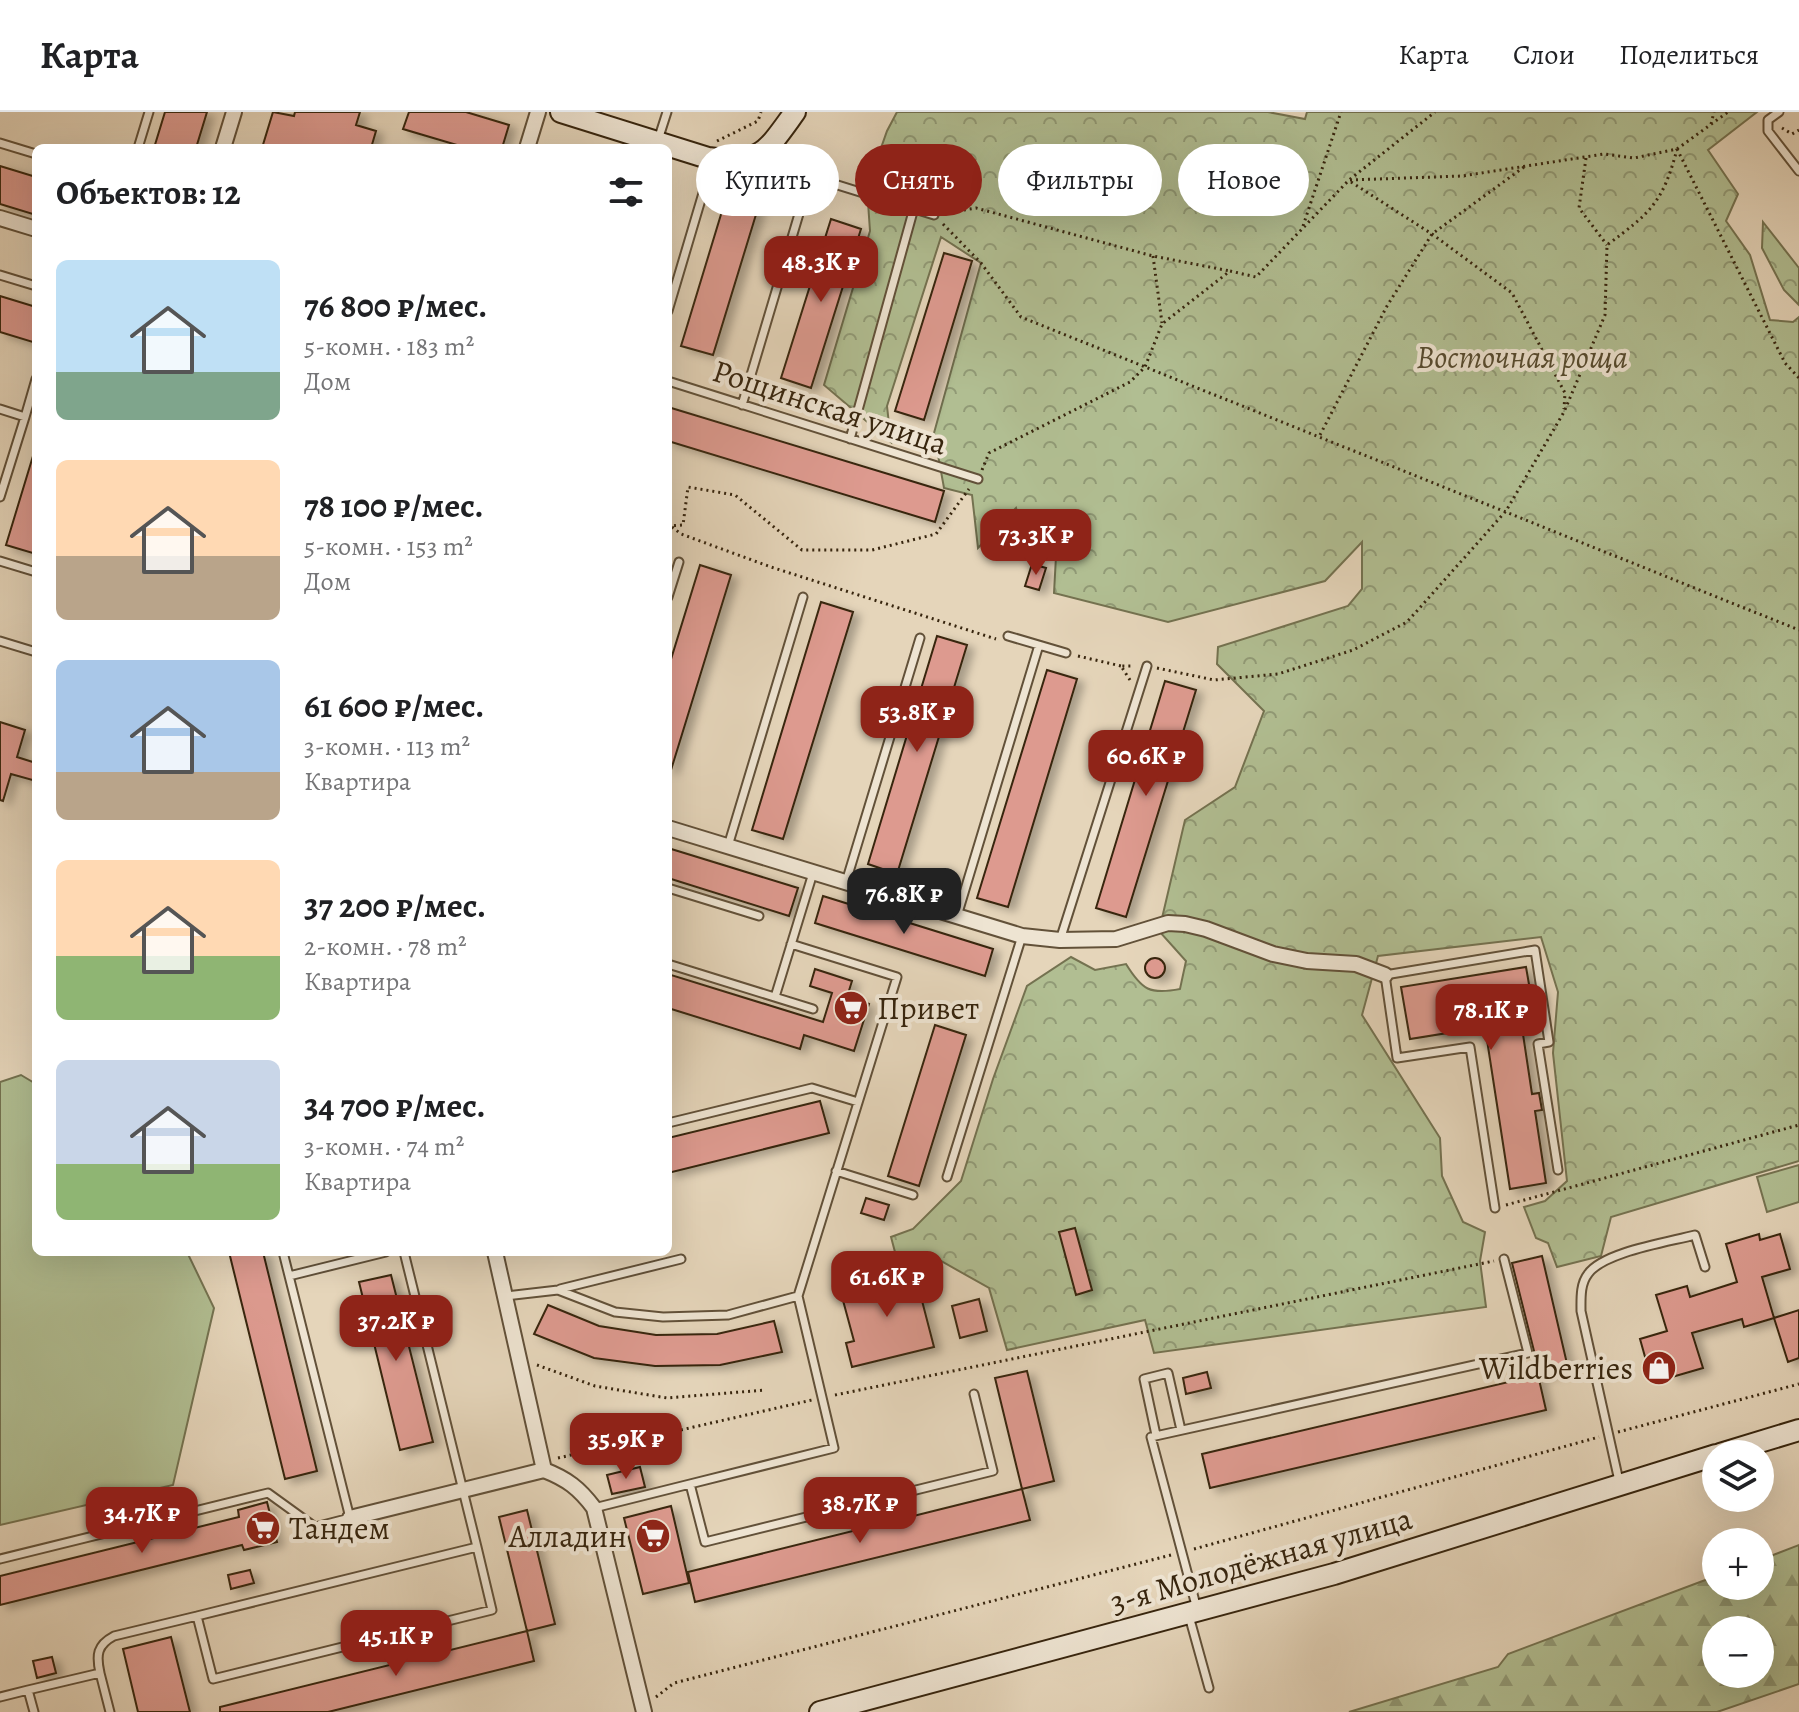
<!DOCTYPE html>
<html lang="ru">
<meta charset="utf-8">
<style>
body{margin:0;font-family:Alegreya,serif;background:#f6f6f6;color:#202124;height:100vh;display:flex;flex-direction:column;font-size:30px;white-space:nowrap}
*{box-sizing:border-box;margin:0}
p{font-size:26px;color:#757577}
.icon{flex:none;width:44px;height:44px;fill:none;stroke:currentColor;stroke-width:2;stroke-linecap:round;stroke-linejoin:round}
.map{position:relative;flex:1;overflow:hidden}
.sheet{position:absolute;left:32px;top:32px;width:640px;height:1112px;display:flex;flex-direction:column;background:#fff;border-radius:12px;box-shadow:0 8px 32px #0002}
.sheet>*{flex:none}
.top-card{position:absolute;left:696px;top:32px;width:760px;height:72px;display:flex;gap:16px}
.controls{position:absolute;left:1702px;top:1328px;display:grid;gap:16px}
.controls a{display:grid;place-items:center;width:72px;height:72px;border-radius:50%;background:#fff;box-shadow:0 8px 32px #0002;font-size:40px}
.price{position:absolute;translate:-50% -68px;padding:0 18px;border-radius:16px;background:#8f2418;color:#fff;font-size:26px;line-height:52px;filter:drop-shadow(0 2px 4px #0008)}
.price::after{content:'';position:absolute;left:50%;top:48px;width:24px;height:18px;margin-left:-12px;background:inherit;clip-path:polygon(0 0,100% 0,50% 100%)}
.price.active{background:#222;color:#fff}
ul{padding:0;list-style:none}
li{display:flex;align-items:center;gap:24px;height:200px;padding:0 24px}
li span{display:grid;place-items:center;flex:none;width:224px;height:160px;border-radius:12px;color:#555}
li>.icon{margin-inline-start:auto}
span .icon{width:96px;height:96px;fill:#fffc;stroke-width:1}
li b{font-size:34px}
h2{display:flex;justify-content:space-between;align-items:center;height:96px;padding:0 24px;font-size:34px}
.tag{padding:0 28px;border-radius:36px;background:#fff;box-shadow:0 8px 32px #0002;font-size:28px;line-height:72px}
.tag.active{background:#8f2418;color:#fff}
header{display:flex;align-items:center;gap:48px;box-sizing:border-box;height:112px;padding:0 40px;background:#fff;border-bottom:2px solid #e0e0e0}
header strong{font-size:38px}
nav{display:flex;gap:44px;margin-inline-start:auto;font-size:28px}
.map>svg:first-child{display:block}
.forest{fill:url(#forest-firs);stroke:#747250;stroke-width:2;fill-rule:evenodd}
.park{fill:url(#park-crowns);stroke:#747250;stroke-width:2}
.pitch{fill:#b1be92;stroke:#747250;stroke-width:2}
.building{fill:#dd9a8f;stroke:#37250e;stroke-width:2;filter:url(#shadow)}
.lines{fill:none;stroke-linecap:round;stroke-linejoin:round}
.service-casing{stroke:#625139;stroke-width:11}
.minor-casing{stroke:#625139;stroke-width:18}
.secondary-casing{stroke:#37250e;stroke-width:24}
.path{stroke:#37250e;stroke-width:3;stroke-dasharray:2 4;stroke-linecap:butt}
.service{stroke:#eee4d2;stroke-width:7}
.minor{stroke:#eee4d2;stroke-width:14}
.secondary{stroke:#eee4d2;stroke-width:20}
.labels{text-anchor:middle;stroke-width:8;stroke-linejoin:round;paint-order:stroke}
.park-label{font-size:32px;font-style:italic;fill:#564b2f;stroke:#eee4d2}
.street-label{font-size:32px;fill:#37250e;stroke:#eee4d2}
.poi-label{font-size:32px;fill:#37250e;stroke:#eee4d2;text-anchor:start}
</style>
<header>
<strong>Карта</strong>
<nav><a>Карта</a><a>Слои</a><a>Поделиться</a></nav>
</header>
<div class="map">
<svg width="1799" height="1600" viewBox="0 0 1799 1600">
<defs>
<pattern id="forest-firs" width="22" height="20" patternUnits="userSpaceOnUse" patternTransform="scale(2)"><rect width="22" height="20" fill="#b1be92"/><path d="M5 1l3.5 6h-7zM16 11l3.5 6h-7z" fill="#919a76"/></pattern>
<pattern id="park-crowns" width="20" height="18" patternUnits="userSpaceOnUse" patternTransform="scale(2)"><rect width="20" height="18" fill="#b1be92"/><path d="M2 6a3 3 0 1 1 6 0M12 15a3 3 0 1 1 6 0" fill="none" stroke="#919a76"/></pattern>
<filter id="shadow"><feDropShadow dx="7" dy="4" stdDeviation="4" flood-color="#0004"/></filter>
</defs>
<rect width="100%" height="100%" fill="#e5d5ba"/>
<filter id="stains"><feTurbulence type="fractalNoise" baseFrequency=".0025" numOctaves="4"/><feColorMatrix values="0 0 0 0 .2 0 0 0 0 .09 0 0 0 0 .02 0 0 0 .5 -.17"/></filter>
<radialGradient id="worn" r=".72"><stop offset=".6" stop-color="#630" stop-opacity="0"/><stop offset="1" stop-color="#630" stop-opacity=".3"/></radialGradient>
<path class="forest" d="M1799,1433V1572L1717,1600H1349L1498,1555L1508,1542L1716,1464V1474H1760V1448ZM1716,1518H1760V1562H1716Z"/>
<path class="park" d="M897,0H1268L1305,7L1307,0H1757L1708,38L1738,82L1726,109L1750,143L1770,208L1793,210L1799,205V1049L1611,1105L1601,1144L1557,1155L1548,1131L1536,1126L1524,1095L1545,1089L1567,1069L1553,941L1558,880L1541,825L1378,844L1362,903L1440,1026L1442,1064L1463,1110L1485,1120L1480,1149L1486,1195L1154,1241L1145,1208L1007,1238L989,1176L934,1145L895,1140L891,1125L913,1117L961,1069L993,967L1027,874L1071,845L1095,858L1126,852C1142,878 1150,883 1180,877L1186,849L1159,819L1185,708L1235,675L1264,599L1217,552L1218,535L1348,494L1362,477V430L1325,469L1168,510L1054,481L1057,426L1044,443L1029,441L1016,396L978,436L972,383L944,376L934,321L981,151L941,125L887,294L891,330L824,273L870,119L867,76L887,19Z
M1763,110L1799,156V193L1784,178L1762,136Z"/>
<path class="pitch" d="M21,963L36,972V1140H187L214,1196L173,1373L0,1413V970Z
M1799,1053V1090L1767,1100L1757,1065Z"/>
<path class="building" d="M165,0H207L196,36H154Z
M273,0L294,4L295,0H360L356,13L376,19L371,36H262Z
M409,0H466L509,13L502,36H467L403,17Z
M0,54L36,65V103L0,92Z
M726,86L758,96L713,243L681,234Z
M831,107L861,117L811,276L781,266Z
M944,141L972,149L924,308L895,299Z
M0,184L36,195V231L0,220Z
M668,295L944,379L935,410L668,329Z
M33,344L36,345V442L6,433Z
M1032,452L1046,456L1039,478L1025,474Z
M700,453L731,463L671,658L668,657V557Z
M821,490L853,500L783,727L752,718Z
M937,524L967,533L897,762L868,752Z
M1047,558L1077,567L1008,795L977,786Z
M1165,569L1196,578L1126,805L1096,796Z
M0,610L25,618L17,645L36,651V669L11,662L3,689L0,688Z
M668,736L798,776L789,804L668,766Z
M823,784L993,837L985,864L815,811Z
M1145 856a10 10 0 1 1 20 0a10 10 0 1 1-20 0Z
M1526,855L1535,907L1521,909L1532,982L1539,981L1542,998L1535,999L1546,1071L1510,1077L1485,915L1410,927L1401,875Z
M815,857L852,869L847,885L869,892L854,939L804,923L800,937L668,896V862L823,910L832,881L810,874Z
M935,913L966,923L919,1074L888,1064Z
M820,989L829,1021L668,1061V1026Z
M866,1086L889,1093L884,1108L861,1101Z
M1075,1116L1092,1178L1076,1183L1059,1120Z
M1759,1122L1760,1128L1780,1122L1790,1157L1762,1165L1774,1206L1744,1215L1742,1207L1692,1221L1703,1256L1672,1265L1669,1254L1649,1259L1640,1227L1667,1219L1656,1183L1687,1174L1690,1185L1737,1170L1726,1132Z
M229,1140H263L317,1359L285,1367Z
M1542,1144L1568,1256L1538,1264L1534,1239L1512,1151Z
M913,1154L934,1235L852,1255L846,1231L854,1229L841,1181L892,1167L890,1160Z
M391,1163L433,1330L400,1338L359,1170Z
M979,1187L987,1219L960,1226L952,1194Z
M548,1193L599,1214L656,1223L717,1222L774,1209L782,1240L720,1253L655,1254L594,1246L534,1222Z
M1799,1198V1246L1788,1250L1774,1206Z
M1027,1259L1054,1369L1022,1377L995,1266Z
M1207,1260L1211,1276L1186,1282L1183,1266Z
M1538,1263L1546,1298L1210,1376L1202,1342Z
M640,1355L645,1375L612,1382L607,1363Z
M1022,1377L1030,1408L695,1490L688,1460Z
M267,1390L277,1430L244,1438L242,1433L0,1493V1464L239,1405L238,1398Z
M671,1394L689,1471L643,1482L624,1406Z
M527,1398L555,1512L527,1519L499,1405Z
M250,1458L254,1471L231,1477L228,1463Z
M527,1519L534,1549L328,1600H220V1595Z
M171,1525L190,1600H138L123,1537Z
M52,1545L56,1561L37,1566L33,1549Z"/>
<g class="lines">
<g class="service-casing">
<path id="service" d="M1779,0L1768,8V19L1799,59
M658,28L667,0
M0,31L36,42
M138,36L149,0
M754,47L934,103
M0,163L36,174
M668,199L703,81
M668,269L978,367
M742,293L810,65
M0,297L25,305L36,267
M850,327L914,96
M0,385L25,305
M0,449L36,460
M668,485L679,450
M1008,524L1066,541
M0,529L36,540
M728,734L803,485
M846,770L920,526
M668,776L759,804
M957,804L1039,533
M1060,828L1147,554
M668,852L813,897
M775,885L813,761
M668,1011L812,976L858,990
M836,1059L913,1083
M947,1065L1022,824
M1495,1096L1470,935L1397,946L1385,863L1535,838L1549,930L1538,932L1558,1058
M404,1140L477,1435
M289,1164L386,1140
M560,1177L681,1147
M505,1184L558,1178L615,1200L663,1205L728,1203L798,1184
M1156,1323L1144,1267L1168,1261L1181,1318
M1619,1369L1581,1199C1581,1187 1580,1172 1588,1162C1603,1140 1669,1130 1695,1123L1705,1155
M690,1372L834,1336L798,1184L897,865L791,832
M594,1396L690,1372L705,1430L993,1359L974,1282
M0,1447L268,1381L315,1415L350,1406L283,1140
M1197,1497L1151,1325L1528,1241L1504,1147
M1189,1504L1209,1576
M100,1561C96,1543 97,1533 114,1524L197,1504L213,1567L492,1498L477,1435L197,1504
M28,1578L100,1561L110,1600
M0,1585L28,1578L34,1600"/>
</g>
<g class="minor-casing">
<path id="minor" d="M223,36L234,0
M527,36L538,0
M0,106L36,117
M668,716L1022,824L1060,828L1116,827L1168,811L1185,812L1206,817L1273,842L1307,849L1356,852L1385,863
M495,1140L544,1358
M350,1406L544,1358C567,1367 579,1376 594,1396L644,1600"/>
</g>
<g class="secondary-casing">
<path id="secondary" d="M561,0L708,46C761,53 766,40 795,0
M1720,1342L1799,1318
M820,1600L1334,1462L1716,1343"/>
</g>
<path class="path" d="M1711,12L1714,0
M1782,16L1792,22L1799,18
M717,29L758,9L761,0
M1677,37L1785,251L1799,266
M1586,46L1579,96L1607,133
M1350,68L1462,64L1604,42L1634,46L1677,37L1728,0
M1351,70L1432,122L1512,181L1565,281L1564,297
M946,101L976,96L1153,144L1230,159
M943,112L981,151L1021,205L1799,518
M1303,114L1341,0
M1153,144L1162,211
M1320,323L1387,194L1432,122L1524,55
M982,358L989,341L1130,270L1145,255L1162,212L1230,159L1256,165L1349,68L1435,0
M668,414L683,413L688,375L735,383L802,438H872L936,422L969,377
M672,415L681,422L771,455L996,527
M1078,544L1121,554
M1157,556L1214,568L1278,562L1353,538L1407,510L1506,399L1564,300L1605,203L1607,133C1650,101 1663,91 1677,37
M1130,568L1121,554H1133
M1506,1093L1799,1013
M537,1253L595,1274L667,1286L765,1278
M835,1283L1494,1149
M1618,1320L1799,1272
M558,1346L812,1288
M1194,1437L1599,1325
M656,1585L674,1571L1171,1443"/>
<use href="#service" class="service"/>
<use href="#minor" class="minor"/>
<use href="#secondary" class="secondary"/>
</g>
<defs>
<g id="supermarket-disc" transform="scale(1.8)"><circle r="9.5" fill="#8f2418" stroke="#eee4d2"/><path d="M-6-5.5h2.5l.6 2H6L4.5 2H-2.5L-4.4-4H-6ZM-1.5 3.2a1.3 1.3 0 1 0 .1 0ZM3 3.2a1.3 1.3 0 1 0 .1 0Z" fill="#fff"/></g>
<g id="shop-disc" transform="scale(1.8)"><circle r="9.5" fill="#8f2418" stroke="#eee4d2"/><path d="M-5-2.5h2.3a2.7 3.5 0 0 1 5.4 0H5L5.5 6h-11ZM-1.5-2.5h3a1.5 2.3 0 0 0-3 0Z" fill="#fff"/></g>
</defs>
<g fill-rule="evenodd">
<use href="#supermarket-disc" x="851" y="896"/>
<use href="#shop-disc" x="1659" y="1256"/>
<use href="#supermarket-disc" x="263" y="1416"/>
<use href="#supermarket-disc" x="653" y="1424"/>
</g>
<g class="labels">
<g class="park-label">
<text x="1522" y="256">Восточная роща</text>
</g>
<g class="street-label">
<text transform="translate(830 295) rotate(18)" y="11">Рощинская улица</text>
<text transform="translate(1261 1448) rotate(-16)" y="11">3-я Молодёжная улица</text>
</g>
<g class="poi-label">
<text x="877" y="907">Привет</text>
<text x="1633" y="1267" text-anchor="end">Wildberries</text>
<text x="289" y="1427">Тандем</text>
<text x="627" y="1435" text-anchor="end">Алладин</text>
</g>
</g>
<rect width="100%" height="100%" filter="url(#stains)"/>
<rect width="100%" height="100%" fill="url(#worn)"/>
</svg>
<div class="controls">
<a><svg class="icon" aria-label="layers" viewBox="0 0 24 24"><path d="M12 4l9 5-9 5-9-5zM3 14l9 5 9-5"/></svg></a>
<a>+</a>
<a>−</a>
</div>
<b class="price" style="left:821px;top:192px">48.3K ₽</b>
<b class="price" style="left:1036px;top:465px">73.3K ₽</b>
<b class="price" style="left:917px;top:642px">53.8K ₽</b>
<b class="price" style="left:1146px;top:686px">60.6K ₽</b>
<b class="price active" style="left:904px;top:824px">76.8K ₽</b>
<b class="price" style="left:1491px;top:940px">78.1K ₽</b>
<b class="price" style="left:887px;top:1207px">61.6K ₽</b>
<b class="price" style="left:396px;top:1251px">37.2K ₽</b>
<b class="price" style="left:626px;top:1369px">35.9K ₽</b>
<b class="price" style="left:860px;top:1433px">38.7K ₽</b>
<b class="price" style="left:142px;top:1443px">34.7K ₽</b>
<b class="price" style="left:396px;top:1566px">45.1K ₽</b>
<div class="top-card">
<a class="tag">Купить</a>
<a class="tag active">Снять</a>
<a class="tag">Фильтры</a>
<a class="tag">Новое</a>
</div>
<section class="sheet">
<h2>Объектов: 12<svg class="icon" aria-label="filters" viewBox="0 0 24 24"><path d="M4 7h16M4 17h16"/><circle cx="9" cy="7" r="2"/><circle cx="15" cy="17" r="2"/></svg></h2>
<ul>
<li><span style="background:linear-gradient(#bfe0f5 70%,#7fa58c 0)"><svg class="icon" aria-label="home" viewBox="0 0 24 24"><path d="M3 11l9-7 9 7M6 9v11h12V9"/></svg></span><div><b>76 800 ₽/мес.</b><p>5-комн. · 183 m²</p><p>Дом</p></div></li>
<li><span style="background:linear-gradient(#ffd9b3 60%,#b9a48a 0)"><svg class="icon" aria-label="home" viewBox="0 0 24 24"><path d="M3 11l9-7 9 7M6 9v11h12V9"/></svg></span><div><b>78 100 ₽/мес.</b><p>5-комн. · 153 m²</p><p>Дом</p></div></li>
<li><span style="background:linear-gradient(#a9c7e8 70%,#b9a48a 0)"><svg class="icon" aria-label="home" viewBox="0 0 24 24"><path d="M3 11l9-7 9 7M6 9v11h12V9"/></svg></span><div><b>61 600 ₽/мес.</b><p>3-комн. · 113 m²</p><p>Квартира</p></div></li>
<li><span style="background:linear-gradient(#ffd9b3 60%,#8fb573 0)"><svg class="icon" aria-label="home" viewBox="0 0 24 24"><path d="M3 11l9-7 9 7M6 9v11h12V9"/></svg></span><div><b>37 200 ₽/мес.</b><p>2-комн. · 78 m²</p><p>Квартира</p></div></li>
<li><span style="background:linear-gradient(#c9d6e8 65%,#8fb573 0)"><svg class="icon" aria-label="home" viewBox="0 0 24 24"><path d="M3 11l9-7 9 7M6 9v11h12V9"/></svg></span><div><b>34 700 ₽/мес.</b><p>3-комн. · 74 m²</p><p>Квартира</p></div></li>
</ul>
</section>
</div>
